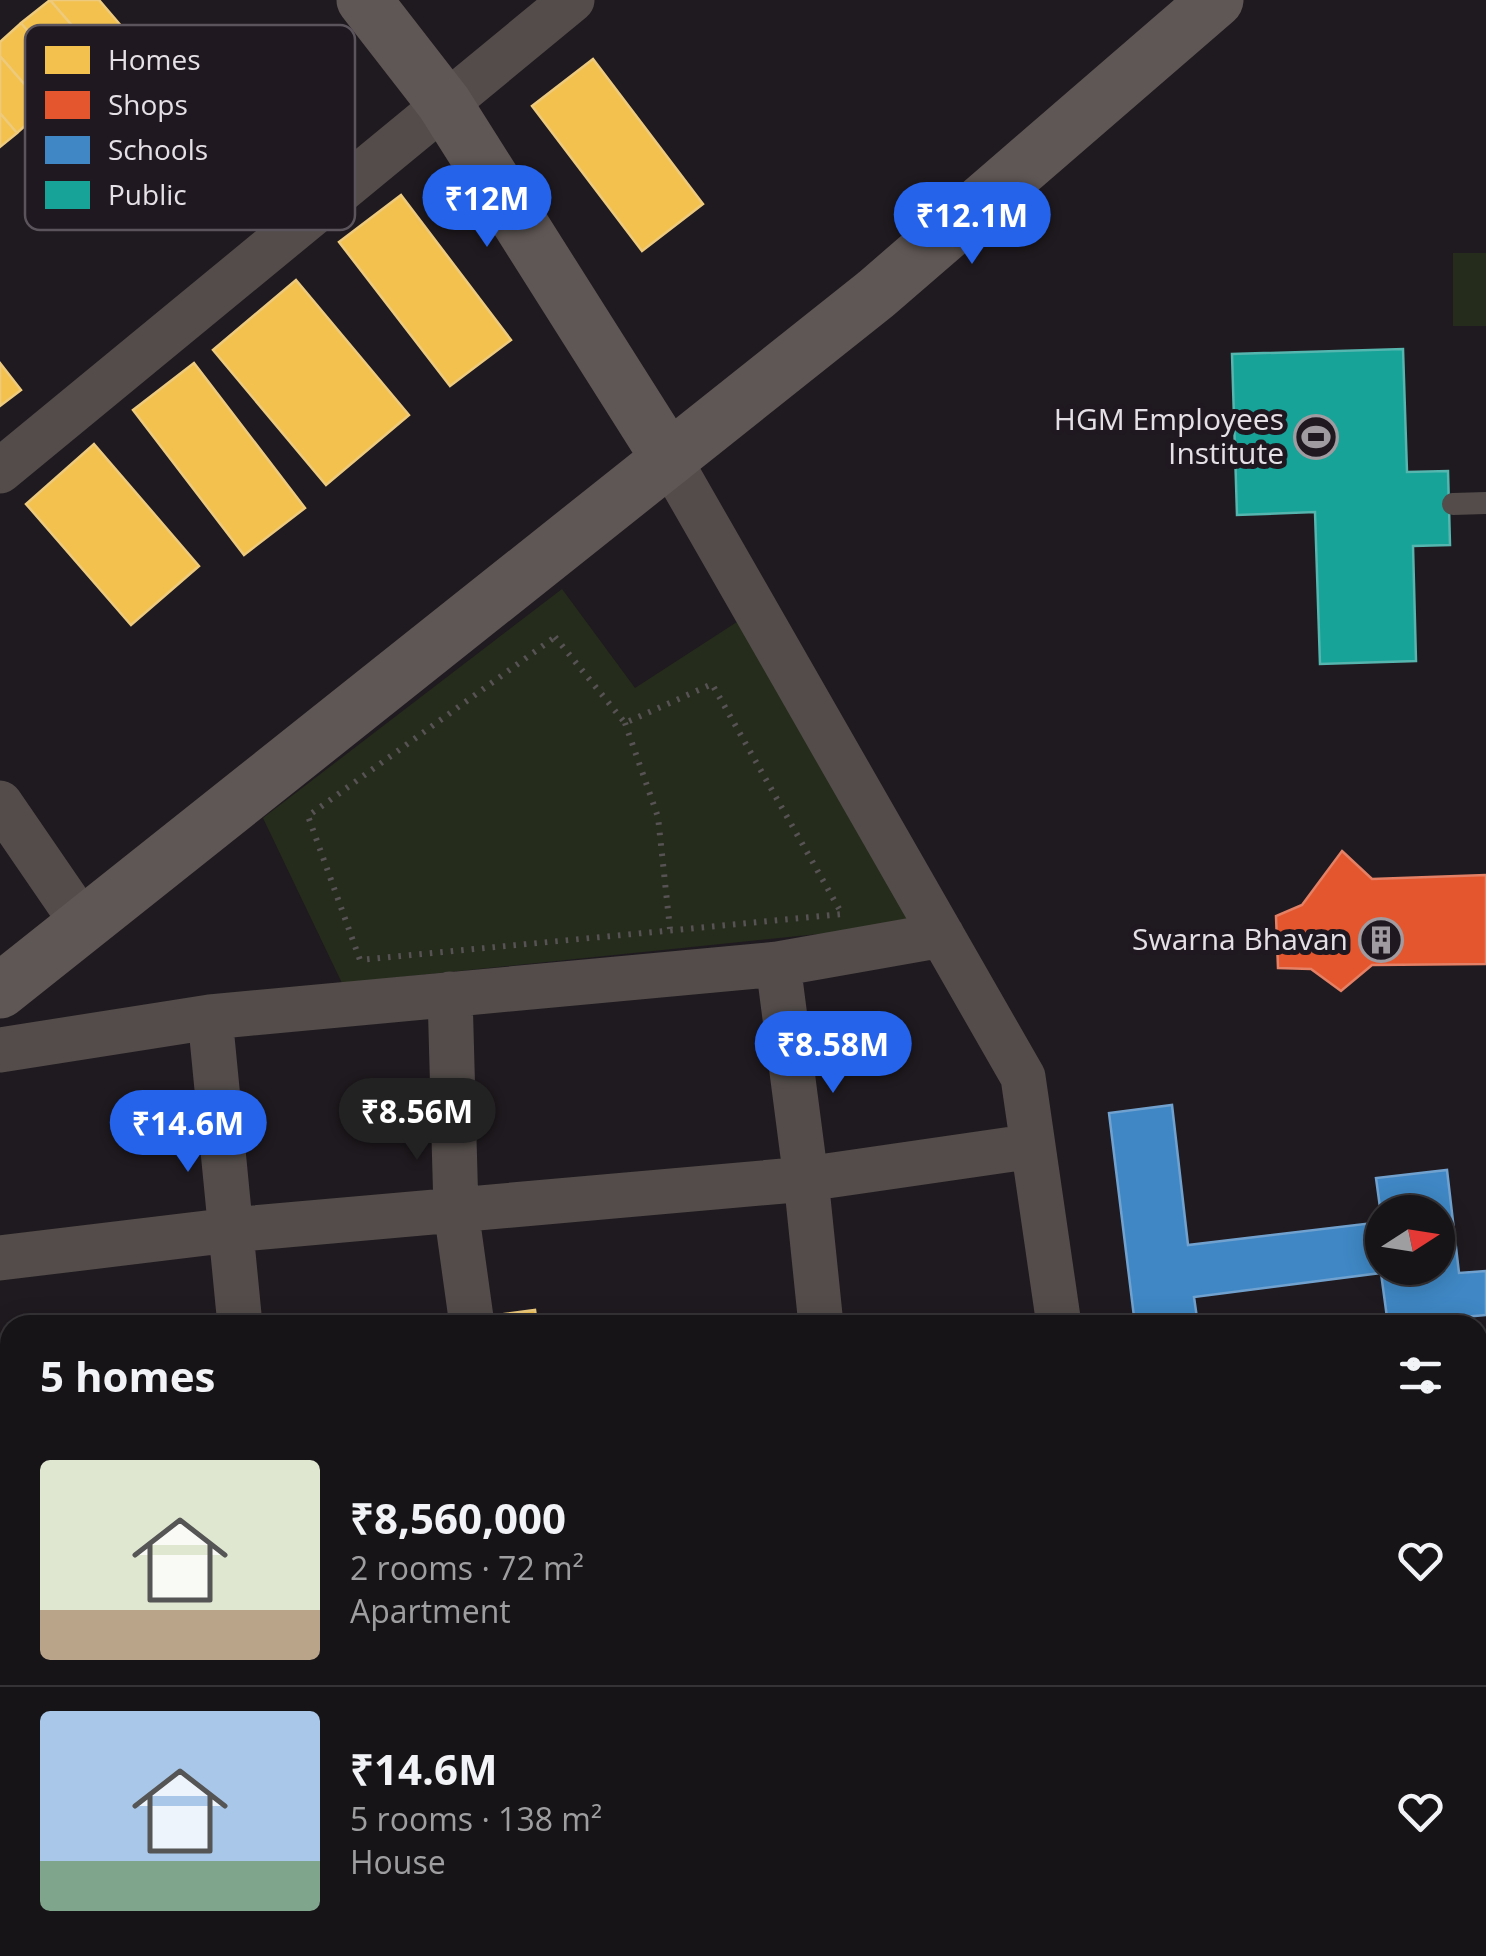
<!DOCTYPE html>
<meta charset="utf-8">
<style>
body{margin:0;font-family:"Open Sans",sans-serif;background:#201d20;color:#f1f3f6;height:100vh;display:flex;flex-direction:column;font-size:38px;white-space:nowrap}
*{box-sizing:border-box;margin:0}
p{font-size:32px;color:#9e9ea1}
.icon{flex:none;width:55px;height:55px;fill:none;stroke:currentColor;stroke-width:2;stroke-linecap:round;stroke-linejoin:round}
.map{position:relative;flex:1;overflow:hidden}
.panel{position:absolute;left:0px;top:1315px;width:1488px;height:642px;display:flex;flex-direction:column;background:#171417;border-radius:30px 30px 0 0;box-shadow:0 5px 25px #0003,0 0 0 2px #363336}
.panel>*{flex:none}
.needle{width:65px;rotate:78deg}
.controls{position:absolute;left:1365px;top:1195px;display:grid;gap:20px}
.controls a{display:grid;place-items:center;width:90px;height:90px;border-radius:50%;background:#171417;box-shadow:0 5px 25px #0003,0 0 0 2px #363336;font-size:50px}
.price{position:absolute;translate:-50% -85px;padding:0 22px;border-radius:35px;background:#2563eb;color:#fff;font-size:32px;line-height:65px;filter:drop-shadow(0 2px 5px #0008)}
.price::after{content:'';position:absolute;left:50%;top:60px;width:30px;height:22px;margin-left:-15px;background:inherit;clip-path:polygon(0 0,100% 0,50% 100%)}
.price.active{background:#222;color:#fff}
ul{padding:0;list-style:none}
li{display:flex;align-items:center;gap:30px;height:250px;padding:0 40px}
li+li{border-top:2px solid #363336}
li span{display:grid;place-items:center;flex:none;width:280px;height:200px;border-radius:10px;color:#555}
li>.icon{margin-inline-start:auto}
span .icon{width:120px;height:120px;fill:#fffc;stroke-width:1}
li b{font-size:42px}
h2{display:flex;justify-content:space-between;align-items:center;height:120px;padding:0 40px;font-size:42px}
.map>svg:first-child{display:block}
.green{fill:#252c1c}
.homes{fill:#f2c14e;stroke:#eeca7c;stroke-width:2.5}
.shops{fill:#e4572e;stroke:#e48065;stroke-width:2.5}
.schools{fill:#3f88c5;stroke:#71a2cf;stroke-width:2.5;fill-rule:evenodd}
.public{fill:#17a398;stroke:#55b5af;stroke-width:2.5}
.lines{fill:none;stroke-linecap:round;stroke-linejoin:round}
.path{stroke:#575254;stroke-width:6;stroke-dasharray:2.5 8;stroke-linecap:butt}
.lane{stroke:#534c4a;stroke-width:22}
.street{stroke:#534c4a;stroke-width:45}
.secondary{stroke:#5f5755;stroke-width:55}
.labels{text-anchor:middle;stroke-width:10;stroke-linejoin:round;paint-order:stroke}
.poi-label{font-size:30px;fill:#e5e0e6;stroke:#201821;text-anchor:end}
.key{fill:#201821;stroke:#5b545c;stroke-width:2.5}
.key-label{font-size:28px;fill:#e5e0e6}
</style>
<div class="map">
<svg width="1486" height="1956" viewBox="0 0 1486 1956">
<rect width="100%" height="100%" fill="#1f1a1f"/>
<path class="green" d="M1453,253H1486V326H1453Z
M562,589L635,688L740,620L916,924L342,983L263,818Z"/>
<path class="homes" d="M50,0H99L129,35L101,59Z
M50,0L101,59L73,84L21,23Z
M21,23L73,84L45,108L0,56V42Z
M0,56L45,108L17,133L0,113Z
M593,59L703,204L642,251L532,106Z
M0,113L17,133L0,147Z
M401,195L511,340L450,386L339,242Z
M296,280L409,415L326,485L213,350Z
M0,363L21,390L0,406Z
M194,363L305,508L244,555L133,410Z
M94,444L199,566L131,625L26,504Z
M535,1310L537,1325H506L504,1314Z
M1486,1618V1662L1478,1663V1619Z
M1486,1662V1705L1478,1706V1663Z
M1486,1712V1755L1478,1756V1713Z
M1486,1755V1799L1478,1800V1756Z
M1486,1827V1871L1478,1872V1828Z
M1486,1871V1914L1478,1915V1872Z
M1486,1922V1956H1466L1465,1948H1478V1923Z
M1122,1948H1193L1195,1956H1123Z
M1237,1948H1309L1310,1956H1238Z
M1352,1948H1424L1425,1956H1353Z"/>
<path class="shops" d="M1342,851L1372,879L1486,875V964L1372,965L1341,991L1311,969L1278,968L1276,916L1302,905Z"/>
<path class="schools" d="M1172,1105L1188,1245L1382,1222L1376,1178L1447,1170L1459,1273L1486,1271V1315L1464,1317L1465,1325H1388L1381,1273L1194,1297L1198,1325H1135L1109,1113ZM1382,1212H1438V1268H1382Z"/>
<path class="public" d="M1403,349L1407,472L1448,471L1450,545L1413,546L1416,661L1320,664L1315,512L1237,515L1232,354Z"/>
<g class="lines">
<path class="path" d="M555,637L625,723L712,684L842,914L360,960L308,816Z
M625,723L658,817L670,929"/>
<path class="lane" d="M1453,504L1486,503"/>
<path class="street" d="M669,459L1023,1077L1059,1325
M0,471L572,0
M0,803L85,927
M942,935L778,964L806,1179L1033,1146
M450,994L456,1210L472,1325
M210,1017L240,1325
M0,1050L210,1017L778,964
M0,1258L231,1230L806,1179L821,1325
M0,1488L10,1487
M213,1948L214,1956
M418,1948L419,1956
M652,1948L653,1956
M879,1948L880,1956
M1108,1948L1109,1956
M1326,1948L1327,1956"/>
<path class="secondary" d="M364,0L444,103L669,459
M0,991L876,294L1216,0
M1478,1579L1486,1578
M0,1729L10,1728"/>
</g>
<defs>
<g id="stadium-ring" transform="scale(2.25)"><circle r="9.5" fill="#201821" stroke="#a09ba0" stroke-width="1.5"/><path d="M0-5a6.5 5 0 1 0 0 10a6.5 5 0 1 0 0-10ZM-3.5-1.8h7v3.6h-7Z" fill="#a09ba0"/></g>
<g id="building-ring" transform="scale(2.25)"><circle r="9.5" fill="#201821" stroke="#a09ba0" stroke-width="1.5"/><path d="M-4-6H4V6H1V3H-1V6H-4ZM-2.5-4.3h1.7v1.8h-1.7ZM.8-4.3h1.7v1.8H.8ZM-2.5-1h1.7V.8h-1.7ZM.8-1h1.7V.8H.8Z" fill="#a09ba0"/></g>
</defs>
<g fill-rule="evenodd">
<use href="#stadium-ring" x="1316" y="437"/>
<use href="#building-ring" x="1381" y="940"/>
</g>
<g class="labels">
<g class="poi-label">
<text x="1284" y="430">HGM Employees<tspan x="1284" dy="34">Institute</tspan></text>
<text x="1348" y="950">Swarna Bhavan</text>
</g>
</g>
<rect x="25" y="25" width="330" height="205" rx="15" class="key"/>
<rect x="45" y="46" width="45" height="28" fill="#f2c14e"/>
<rect x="45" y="91" width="45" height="28" fill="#e4572e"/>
<rect x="45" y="136" width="45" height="28" fill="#3f88c5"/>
<rect x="45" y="181" width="45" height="28" fill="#17a398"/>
<g class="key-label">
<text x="108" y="70">Homes</text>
<text x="108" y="115">Shops</text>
<text x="108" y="160">Schools</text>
<text x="108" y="205">Public</text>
</g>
</svg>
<div class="controls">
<a><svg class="needle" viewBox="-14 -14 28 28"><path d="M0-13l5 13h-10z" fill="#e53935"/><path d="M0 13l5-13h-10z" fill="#9e9ea1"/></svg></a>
</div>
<b class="price" style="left:487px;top:250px">₹12M</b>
<b class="price" style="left:972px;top:267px">₹12.1M</b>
<b class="price" style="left:833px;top:1096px">₹8.58M</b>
<b class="price active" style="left:417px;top:1163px">₹8.56M</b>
<b class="price" style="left:188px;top:1175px">₹14.6M</b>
<section class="panel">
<h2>5 homes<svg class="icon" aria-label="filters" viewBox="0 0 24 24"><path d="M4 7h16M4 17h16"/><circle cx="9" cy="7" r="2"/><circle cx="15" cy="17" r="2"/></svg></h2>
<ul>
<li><span style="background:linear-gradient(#dfe7d0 75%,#b9a48a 0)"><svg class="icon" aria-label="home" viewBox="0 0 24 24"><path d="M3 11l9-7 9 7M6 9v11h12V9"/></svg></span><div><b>₹8,560,000</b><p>2 rooms · 72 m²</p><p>Apartment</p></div><svg class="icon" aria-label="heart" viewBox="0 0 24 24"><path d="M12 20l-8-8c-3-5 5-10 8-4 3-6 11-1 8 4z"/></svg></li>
<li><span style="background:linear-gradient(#a9c7e8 75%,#7fa58c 0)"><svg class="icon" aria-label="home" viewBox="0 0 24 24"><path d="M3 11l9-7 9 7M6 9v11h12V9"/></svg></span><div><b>₹14.6M</b><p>5 rooms · 138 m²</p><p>House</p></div><svg class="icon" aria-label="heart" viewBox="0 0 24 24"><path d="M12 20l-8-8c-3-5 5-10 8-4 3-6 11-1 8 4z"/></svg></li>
</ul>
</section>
</div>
